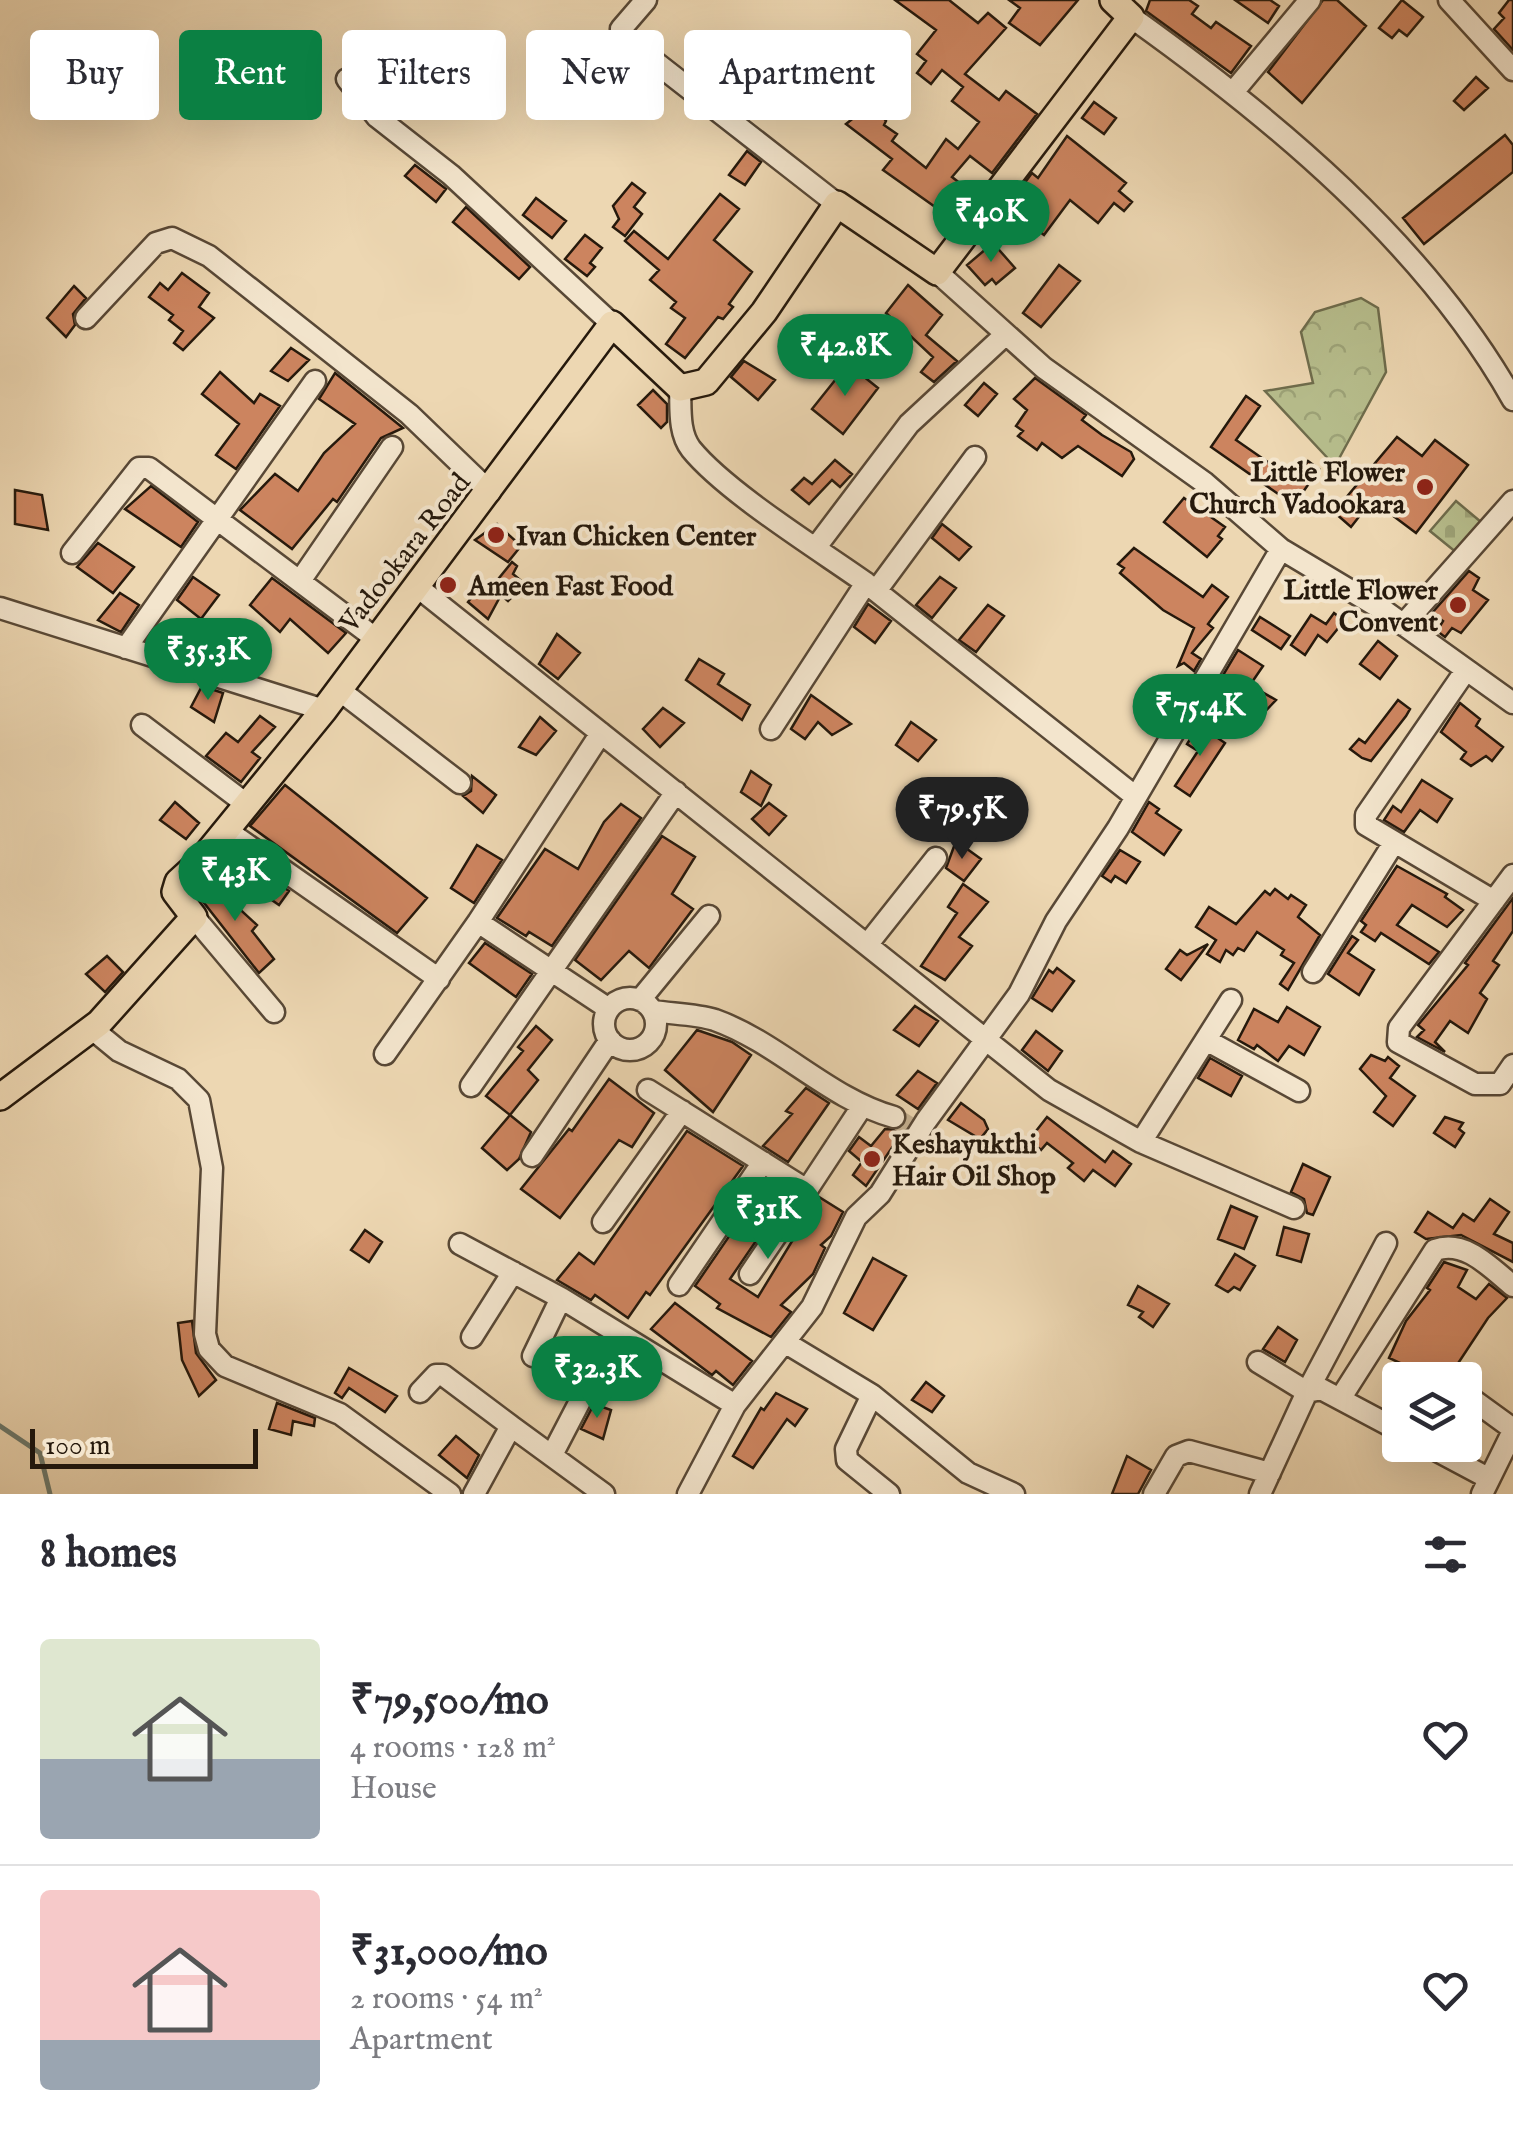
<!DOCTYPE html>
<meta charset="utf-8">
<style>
body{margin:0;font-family:"IM FELL English",serif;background:#f2f2f3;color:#2b2b33;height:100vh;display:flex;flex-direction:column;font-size:38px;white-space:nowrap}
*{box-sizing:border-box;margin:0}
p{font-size:32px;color:#7c7c81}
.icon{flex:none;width:55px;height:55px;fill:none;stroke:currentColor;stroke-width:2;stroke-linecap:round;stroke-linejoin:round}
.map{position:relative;height:1494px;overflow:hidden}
.details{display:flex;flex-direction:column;background:#fff;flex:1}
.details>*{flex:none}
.guide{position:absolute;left:30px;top:30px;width:1000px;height:90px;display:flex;gap:20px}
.tools{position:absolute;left:1382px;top:1362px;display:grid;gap:20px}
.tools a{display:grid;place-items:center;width:100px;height:100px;border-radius:10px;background:#fff;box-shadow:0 10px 40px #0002;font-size:50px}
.scale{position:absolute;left:30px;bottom:25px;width:228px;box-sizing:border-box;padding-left:10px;border:5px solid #26190c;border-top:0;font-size:28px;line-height:35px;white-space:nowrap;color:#26190c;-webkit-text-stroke:8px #f3e5cd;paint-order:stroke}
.price{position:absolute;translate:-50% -85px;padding:0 22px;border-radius:35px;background:#0b8043;color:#fff;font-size:32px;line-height:65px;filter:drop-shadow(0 2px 5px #0008)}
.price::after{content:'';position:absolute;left:50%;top:60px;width:30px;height:22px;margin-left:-15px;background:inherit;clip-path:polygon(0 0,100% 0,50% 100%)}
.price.on{background:#222;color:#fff}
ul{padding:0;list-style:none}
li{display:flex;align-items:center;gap:30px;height:250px;padding:0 40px}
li+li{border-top:2px solid #e1e1e2}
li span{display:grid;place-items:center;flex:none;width:280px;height:200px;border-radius:10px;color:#555}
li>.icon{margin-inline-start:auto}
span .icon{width:120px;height:120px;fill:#fffc;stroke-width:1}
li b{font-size:42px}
h2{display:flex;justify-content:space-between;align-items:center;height:120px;padding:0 40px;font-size:42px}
.tag{padding:0 35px;border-radius:10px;background:#fff;box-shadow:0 10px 40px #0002;font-size:35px;line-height:90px}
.tag.on{background:#0b8043;color:#fff}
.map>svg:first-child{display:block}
.cemetery{fill:url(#cemetery-stones);stroke:#6e6c4c;stroke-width:2.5}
.park{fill:url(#park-crowns);stroke:#6e6c4c;stroke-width:2.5}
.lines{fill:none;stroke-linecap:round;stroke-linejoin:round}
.stream{stroke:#6b796d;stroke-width:5}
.building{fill:#cc845f;stroke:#26190c;stroke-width:2.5}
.minor-tunnel{stroke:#c5b191;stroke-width:20;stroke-dasharray:20 10;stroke-linecap:butt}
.minor-casing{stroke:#584836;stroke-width:25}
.major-casing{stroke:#26190c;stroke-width:30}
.minor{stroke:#f3e5cd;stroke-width:20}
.major{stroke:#edd7b2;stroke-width:25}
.poi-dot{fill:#8f2418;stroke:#f3e5cd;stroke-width:4}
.labels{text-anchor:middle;stroke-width:8;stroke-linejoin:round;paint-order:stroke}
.poi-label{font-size:28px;font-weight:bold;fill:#26190c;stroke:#f3e5cd;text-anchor:start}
.street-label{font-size:28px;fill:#26190c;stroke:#f3e5cd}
</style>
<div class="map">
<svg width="1513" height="1494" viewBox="0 0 1513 1494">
<defs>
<pattern id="cemetery-stones" width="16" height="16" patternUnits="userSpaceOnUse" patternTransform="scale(2.5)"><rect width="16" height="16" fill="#b7be8d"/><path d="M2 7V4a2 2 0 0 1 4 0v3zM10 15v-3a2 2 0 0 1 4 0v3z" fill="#9da378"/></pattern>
<pattern id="park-crowns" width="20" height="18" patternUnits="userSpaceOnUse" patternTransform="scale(2.5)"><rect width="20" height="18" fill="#b7be8d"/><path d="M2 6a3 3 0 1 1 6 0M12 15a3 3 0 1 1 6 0" fill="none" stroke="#9da378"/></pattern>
</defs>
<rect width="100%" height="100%" fill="#edd7b2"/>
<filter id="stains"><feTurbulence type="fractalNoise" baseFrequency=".002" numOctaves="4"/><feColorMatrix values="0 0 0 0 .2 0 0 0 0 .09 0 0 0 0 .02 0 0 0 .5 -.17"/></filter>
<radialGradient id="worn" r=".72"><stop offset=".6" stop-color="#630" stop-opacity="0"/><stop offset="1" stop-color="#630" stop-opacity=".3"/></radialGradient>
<path class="cemetery" d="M1456,501L1481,522L1457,553L1430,531Z"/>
<path class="park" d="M1361,298L1378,308L1386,372L1335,466L1265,391L1313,383L1301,332L1315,312Z"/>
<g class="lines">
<path class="stream" d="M0,1426L40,1453L50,1494"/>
</g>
<path class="building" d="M895,0H949L978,23L988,13L1006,28L965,74L999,100L1006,91L1037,114L992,173L970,156L952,177L975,195L955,221L883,170L892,159L846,124L872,103L886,121L884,125L897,134L892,141L926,168L946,139L958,149L979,122L952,101L963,87L942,70L931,84L917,73L926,61L917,54L936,30Z
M1009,0H1078L1040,45L1009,23L1020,8Z
M1150,0H1189L1198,6L1192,14L1211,28L1216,22L1251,46L1231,73L1146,11Z
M1235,0H1270L1279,6L1268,23Z
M1323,0H1337L1366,26L1302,103L1268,72Z
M1402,0L1423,17L1407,36L1399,30L1392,38L1379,28Z
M1509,0H1513V50L1494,29L1504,18L1499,13Z
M858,59L872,73L877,67L884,74L860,103L837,80Z
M641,69L660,84L652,94L645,89L635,100L624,91Z
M1476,77L1488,88L1464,110L1454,101Z
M1094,102L1116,118L1104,134L1082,118Z
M1505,135L1513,145V172L1424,244L1403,218Z
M1067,136L1126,183L1119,191L1132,202L1124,211L1114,203L1098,223L1070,200L1044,235L1007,207L1032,173L1038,178Z
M747,151L761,162L745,185L729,175Z
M415,165L446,189L436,202L405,176Z
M632,183L645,193L634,207L642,214L625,236L613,227L619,219L613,206Z
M720,194L739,209L714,240L752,272L729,304L733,307L723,319L718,317L685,358L666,344L685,318L671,308L676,302L650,280L659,270L625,241L634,231L668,259Z
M536,198L566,221L552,238L523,215Z
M466,207L530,267L519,279L453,222Z
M585,235L602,248L590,263L595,267L587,276L565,259Z
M993,243L1015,268L996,284L992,279L985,285L967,265Z
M1059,265L1080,281L1041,327L1023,313Z
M182,273L209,293L199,307L214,318L183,350L174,343L183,331L169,320L173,315L149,297L160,283L168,290Z
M908,285L942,315L926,335L957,361L934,382L921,372L933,357L886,313Z
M74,286L86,298L73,314L75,325L66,337L47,318Z
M291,348L309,360L288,381L271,371Z
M744,361L775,380L758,400L731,377Z
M848,364L878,388L843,434L812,409Z
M220,372L254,403L260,394L280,406L236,469L216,455L239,424L202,394Z
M335,373L403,428L381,438L337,502L333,499L292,549L240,510L275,474L298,491L324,453L355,424L319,399Z
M1035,378L1086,415L1082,420L1102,435L1131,452L1134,459L1122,476L1078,446L1062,458L1042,443L1037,450L1018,436L1023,431L1016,426L1027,410L1014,399Z
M984,383L997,394L978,416L965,405Z
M653,390L667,404V422L661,428L638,405Z
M1246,396L1260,406L1236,440L1295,481L1308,461L1319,469L1294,505L1211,447Z
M1397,437L1422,456L1435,440L1468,465L1416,533L1372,500L1351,527L1334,512Z
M835,460L852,474L840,487L832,480L809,504L792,490L804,478L812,484Z
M151,486L198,522L181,547L125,509Z
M15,490L42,495L48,530L15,524Z
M1184,498L1225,527L1218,536L1222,539L1207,557L1164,522Z
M497,524L521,546L508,562L475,540Z
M942,524L971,547L959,560L932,538Z
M98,543L134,567L113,593L77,567Z
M1134,548L1203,597L1212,585L1228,597L1208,624L1213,628L1192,653L1201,659L1194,671L1184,663L1178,666L1194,628L1163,610L1120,573L1124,568L1118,564Z
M512,562L517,566L513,574L525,584L508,601L501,595L488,619L468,602L479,588L486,594Z
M1469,571L1479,578L1473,590L1488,600L1461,633L1452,628L1445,637L1437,631L1443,621L1432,613Z
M193,577L219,595L201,619L177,600Z
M940,577L956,588L932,618L916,605Z
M272,578L346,633L328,653L290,619L280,632L250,605Z
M120,593L139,605L121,632L98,620Z
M868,604L891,621L875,643L854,627Z
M988,605L1004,616L976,652L959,640Z
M1334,613L1344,621L1327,642L1318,635L1305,655L1291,645L1311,615L1326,624Z
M1260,617L1290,636L1281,649L1252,630Z
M557,634L580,653L558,679L539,664Z
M1378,641L1397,656L1380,679L1360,664Z
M1238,650L1263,666L1250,685L1276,700L1256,721L1232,706L1227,715L1207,702Z
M699,659L724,674L718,684L750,705L742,720L686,680Z
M202,686L223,693L214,722L191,707Z
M811,695L851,724L832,735L818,722L805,739L791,729Z
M1398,700L1410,709L1406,716L1371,761L1362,758L1350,749L1359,739L1365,743Z
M1460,703L1480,719L1476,726L1503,747L1492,761L1486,756L1471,766L1461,759L1466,752L1441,732Z
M663,708L684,723L660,747L643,729Z
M260,716L275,727L252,752L260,758L241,782L206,756L226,733L238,742Z
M540,717L556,731L536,755L519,747Z
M911,722L936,740L918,761L896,745Z
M1199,725L1225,743L1190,796L1175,786L1198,751L1187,744Z
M751,771L771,785L761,806L741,792Z
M472,776L496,795L483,813L463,796L471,791Z
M1422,780L1452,799L1437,822L1420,810L1404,832L1384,820L1393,806L1401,812Z
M285,785L427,898L397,933L250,826Z
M175,802L199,823L186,839L160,820Z
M1149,802L1159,809L1156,813L1181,830L1164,855L1132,832Z
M769,803L786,816L769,835L752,819Z
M621,804L641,818L552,946L529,932L526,936L497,918L545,849L578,869L604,822Z
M662,836L695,857L672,894L693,909L649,968L629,951L601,980L575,960Z
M956,841L981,859L964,881L946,868Z
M477,845L502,860L474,903L451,888Z
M1120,850L1140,862L1126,883L1115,876L1111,882L1102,876Z
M244,859L289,891L279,905L233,873Z
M1397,866L1447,894L1445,897L1463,910L1447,927L1412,905L1397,925L1439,952L1429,964L1381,933L1375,941L1361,932L1366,925L1361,921Z
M206,878L257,925L252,931L274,959L259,973L194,890Z
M963,884L988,902L959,937L972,946L945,980L921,966L957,913L948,907Z
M1275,889L1288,899L1291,895L1306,905L1298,917L1320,935L1288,990L1280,984L1294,963L1281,955L1284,950L1257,932L1244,951L1238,948L1233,955L1226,950L1220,962L1207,954L1216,940L1196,927L1209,907L1236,924L1265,891L1270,895Z
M1513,898V931L1493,961L1499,965L1480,993L1487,999L1468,1033L1450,1021L1435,1042L1445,1052L1417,1037L1424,1030L1418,1025L1468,965L1465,963Z
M1352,936L1358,940L1348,953L1374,970L1359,995L1328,974Z
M485,943L532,974L516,997L469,963Z
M1208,944L1181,980L1166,969L1180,950L1187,955Z
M107,956L123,972L105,992L86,974Z
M1057,968L1074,981L1052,1011L1032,998L1049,970L1053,973Z
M915,1006L938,1021L919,1046L894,1030Z
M1287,1007L1320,1027L1304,1055L1289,1046L1278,1061L1257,1045L1254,1049L1238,1040L1254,1009L1278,1022Z
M536,1026L552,1040L528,1070L538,1080L510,1115L486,1096L523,1051L518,1047Z
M697,1030L732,1042L751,1055L713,1112L665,1070Z
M1036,1031L1062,1051L1048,1071L1022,1050Z
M1371,1055L1385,1061L1388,1057L1399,1066L1390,1078L1415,1096L1393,1126L1374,1112L1386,1096L1360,1069Z
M1210,1058L1242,1076L1231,1096L1198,1078Z
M918,1071L937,1083L918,1109L897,1095Z
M609,1079L654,1113L632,1147L619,1140L560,1218L521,1189L569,1129L572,1131Z
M806,1088L829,1103L788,1162L763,1146L792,1114L786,1111Z
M961,1103L984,1120L988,1129L980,1139L948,1120Z
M510,1115L531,1132L519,1159L507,1170L482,1148Z
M1047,1117L1105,1162L1113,1151L1131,1164L1115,1186L1093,1170L1084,1181L1068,1168L1073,1163L1047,1143L1041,1150L1029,1140Z
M1445,1117L1463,1123L1459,1129L1464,1133L1455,1147L1434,1133Z
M885,1129L904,1130L866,1186L853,1175L862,1162L849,1151L859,1137L871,1146Z
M687,1131L743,1166L650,1295L646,1292L628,1318L595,1295L591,1300L557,1280L579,1253L594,1264Z
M1303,1164L1330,1177L1313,1215L1307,1213L1304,1199L1291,1192Z
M767,1181L788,1194L730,1279L758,1297L819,1197L843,1212L831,1236L821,1245L825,1248L813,1274L781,1305L791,1312L771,1337L717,1308L720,1304L695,1286Z
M1490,1199L1509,1212L1494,1234L1513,1243V1262L1461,1235L1426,1239L1415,1232L1428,1212L1453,1228L1463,1214L1474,1221Z
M1231,1206L1257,1217L1244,1249L1218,1239Z
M1284,1227L1309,1234L1301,1262L1277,1255Z
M365,1230L382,1242L369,1262L351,1250Z
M1235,1254L1255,1266L1240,1290L1234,1287L1228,1292L1216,1285Z
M873,1258L906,1276L873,1330L844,1313Z
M1444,1262L1467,1270L1458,1287L1476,1299L1489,1284L1507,1298L1488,1318L1447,1380L1432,1371L1426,1380H1402L1411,1368L1389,1358L1406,1321L1430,1290L1427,1288Z
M1138,1286L1169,1304L1153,1327L1139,1317L1143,1312L1128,1305Z
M675,1303L752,1361L733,1385L716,1371L712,1375L651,1329Z
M192,1321L196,1353L216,1380L199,1396L182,1360L178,1323Z
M1278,1327L1297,1340L1285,1362L1263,1349Z
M349,1368L397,1396L385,1412L349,1388L342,1398L335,1393Z
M926,1382L944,1396L932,1412L912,1400Z
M776,1393L807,1409L795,1426L787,1419L753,1468L733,1456L761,1408L764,1410Z
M277,1403L315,1418L314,1426L293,1421L291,1435L269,1429Z
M594,1404L611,1410L603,1439L581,1429Z
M456,1436L479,1455L467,1478L439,1455Z
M1127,1456L1151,1470L1138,1494H1112Z"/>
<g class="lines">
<path class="minor-tunnel" d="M894,1117L908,1126"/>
<g class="minor-casing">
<path id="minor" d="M646,0L621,29L623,37L837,204
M1449,0L1513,70
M1131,17C1274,119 1425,244 1513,400
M347,79L377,117L451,175L612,324
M1234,91L1310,0
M937,272L1044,368L1205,483L1281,549L1383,610L1513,703
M86,318L156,243L172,238L209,256L409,414L490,492
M680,388C681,407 678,432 691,449C726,492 818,549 866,583
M816,547L909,424L1006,334
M72,553L139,468H149L375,638
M300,581L392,447
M415,585L1049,1090L1141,1142L1294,1208
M876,591L975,457
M0,608L324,710
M1403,625L1513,501
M126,648L315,381
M1466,670L1366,815V825L1494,901
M338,689L460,783
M142,725L245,803
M771,729L866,583L1136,797
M226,830L439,979
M1513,875L1399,1028L1398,1042L1475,1084H1500L1513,1065
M194,917L274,1012
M478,922L609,1009
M867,945L936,858
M1313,972L1393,844
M604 1024a26 26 0 1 1 52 0a26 26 0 1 1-52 0Z
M640,1000L709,916
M653,1011C672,1014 696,1014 715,1020C779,1043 829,1099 894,1117
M91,1028L119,1051L178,1079L199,1100L212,1168L205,1334L209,1349L225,1366L340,1414L450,1494
M1206,1040L1299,1091
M385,1054L478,922L601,733
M471,1086L676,792
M648,1090L807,1190L861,1108
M1141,1142L1231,1000
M532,1156L610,1040
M603,1222L682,1111
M460,1244L561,1298L735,1405
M750,1274L807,1190
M679,1285L763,1162
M472,1337L513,1272
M786,1343L872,1395L968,1473L1014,1494
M533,1356L561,1298
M1258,1362L1307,1392L1386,1243
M420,1392L436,1375H443L511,1426
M1465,1394L1513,1429
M872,1395L846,1449L847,1460L889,1494
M1340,1399L1435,1250C1465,1239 1491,1268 1513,1286
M1426,1445L1488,1478
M552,1455L616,1332
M474,1494L511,1426L604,1494
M688,1494L735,1405L812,1307L856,1217L880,1194L926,1121L1019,994L1056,921L1118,828L1281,549
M1154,1494L1176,1456L1189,1451L1270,1473
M1260,1494L1307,1392L1321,1389L1400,1431
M1482,1494L1513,1431"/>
</g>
<g class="major-casing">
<path id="major" d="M0,1097L99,1023L194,917L175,892L178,882L201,861L324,710L612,324L680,388L706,382L764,312L837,204L937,272L1131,17L1113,0"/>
</g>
<use href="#minor" class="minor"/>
<use href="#major" class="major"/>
</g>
<g class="poi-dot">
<circle cx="1425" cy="487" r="10"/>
<circle cx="496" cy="535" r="10"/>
<circle cx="448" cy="585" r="10"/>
<circle cx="1458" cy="605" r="10"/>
<circle cx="872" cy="1159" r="10"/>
</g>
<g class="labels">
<g class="poi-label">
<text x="1405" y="481" text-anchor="end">Little Flower<tspan x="1405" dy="32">Church Vadookara</tspan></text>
<text x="516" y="545">Ivan Chicken Center</text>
<text x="468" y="595">Ameen Fast Food</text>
<text x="1438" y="599" text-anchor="end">Little Flower<tspan x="1438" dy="32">Convent</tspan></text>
<text x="892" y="1153">Keshayukthi<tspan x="892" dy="32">Hair Oil Shop</tspan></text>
</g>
<g class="street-label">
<text transform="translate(404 552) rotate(-52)" y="10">Vadookara Road</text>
</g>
</g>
<rect width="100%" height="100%" filter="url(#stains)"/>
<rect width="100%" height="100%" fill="url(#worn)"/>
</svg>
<div class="tools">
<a><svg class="icon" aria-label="layers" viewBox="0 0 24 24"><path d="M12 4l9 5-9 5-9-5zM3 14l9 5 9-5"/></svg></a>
</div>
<div class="scale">100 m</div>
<b class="price" style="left:991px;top:265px">₹40K</b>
<b class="price" style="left:845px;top:399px">₹42.8K</b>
<b class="price" style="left:208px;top:703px">₹35.3K</b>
<b class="price" style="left:1200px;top:759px">₹75.4K</b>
<b class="price on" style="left:962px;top:862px">₹79.5K</b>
<b class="price" style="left:235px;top:924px">₹43K</b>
<b class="price" style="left:768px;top:1262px">₹31K</b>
<b class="price" style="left:597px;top:1421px">₹32.3K</b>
<div class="guide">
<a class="tag">Buy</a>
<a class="tag on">Rent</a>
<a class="tag">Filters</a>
<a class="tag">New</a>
<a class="tag">Apartment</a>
</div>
</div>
<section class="details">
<h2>8 homes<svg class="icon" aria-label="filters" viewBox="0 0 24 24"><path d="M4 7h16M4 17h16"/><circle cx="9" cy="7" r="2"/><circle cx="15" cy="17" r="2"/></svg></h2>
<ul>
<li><span style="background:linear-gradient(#dfe7d0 60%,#9aa5b1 0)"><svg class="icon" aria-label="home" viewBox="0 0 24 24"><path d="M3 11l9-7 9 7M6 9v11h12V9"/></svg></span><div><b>₹79,500/mo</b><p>4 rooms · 128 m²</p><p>House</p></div><svg class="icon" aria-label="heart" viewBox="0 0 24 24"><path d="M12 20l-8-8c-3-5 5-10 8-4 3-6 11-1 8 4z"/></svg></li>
<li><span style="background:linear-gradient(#f6c9c9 75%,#9aa5b1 0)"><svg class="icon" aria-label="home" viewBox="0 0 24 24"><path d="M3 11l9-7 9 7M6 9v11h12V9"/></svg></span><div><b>₹31,000/mo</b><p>2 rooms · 54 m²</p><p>Apartment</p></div><svg class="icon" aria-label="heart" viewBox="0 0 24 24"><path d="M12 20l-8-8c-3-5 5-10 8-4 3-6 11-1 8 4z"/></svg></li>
</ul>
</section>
